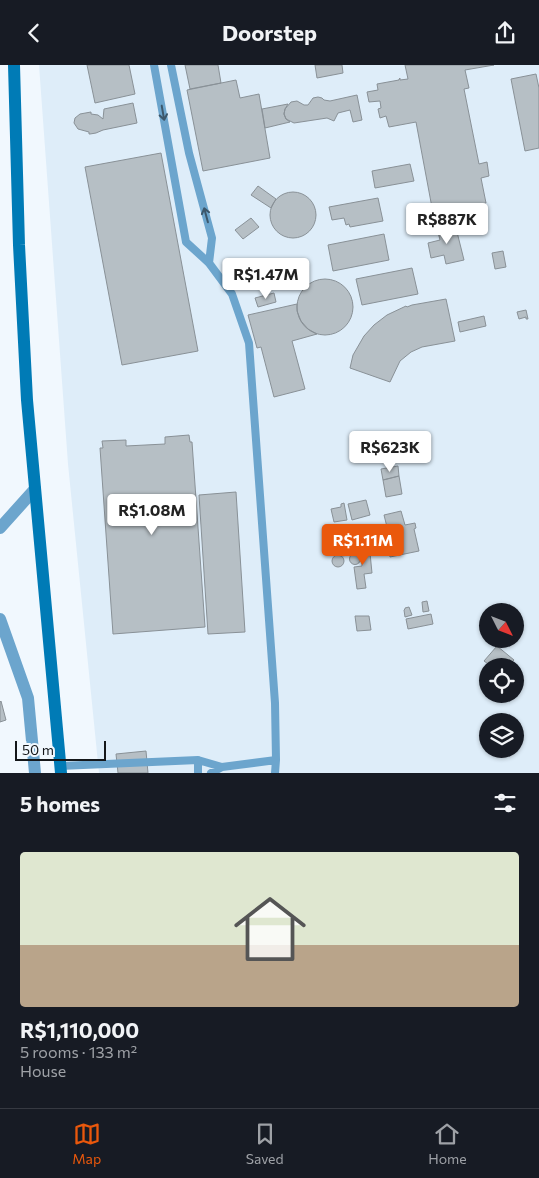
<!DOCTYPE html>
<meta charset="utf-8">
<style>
body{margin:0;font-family:Commissioner,sans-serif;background:#20242c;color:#f1f3f6;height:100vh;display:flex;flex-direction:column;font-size:19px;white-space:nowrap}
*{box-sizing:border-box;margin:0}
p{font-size:16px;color:#9ea1a6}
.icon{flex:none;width:28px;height:28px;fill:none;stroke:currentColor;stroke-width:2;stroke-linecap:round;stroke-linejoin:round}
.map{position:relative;height:708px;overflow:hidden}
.sheet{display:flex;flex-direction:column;background:#171b24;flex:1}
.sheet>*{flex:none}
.needle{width:32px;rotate:132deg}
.controls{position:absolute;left:479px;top:538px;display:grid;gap:10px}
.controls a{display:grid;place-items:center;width:45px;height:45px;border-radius:50%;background:#171b24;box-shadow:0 1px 4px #0004;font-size:25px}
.scale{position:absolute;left:15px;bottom:12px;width:91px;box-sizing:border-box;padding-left:5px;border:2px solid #14171a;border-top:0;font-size:14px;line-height:18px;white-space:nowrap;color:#14171a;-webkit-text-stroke:4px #f1f8fe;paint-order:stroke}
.price{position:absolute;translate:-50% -42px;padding:0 11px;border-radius:5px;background:#fff;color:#222;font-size:16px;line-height:32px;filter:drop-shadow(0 1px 2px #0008)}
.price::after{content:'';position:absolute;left:50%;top:30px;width:15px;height:11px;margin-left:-8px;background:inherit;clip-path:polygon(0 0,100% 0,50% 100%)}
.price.active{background:#ea580c;color:#fff}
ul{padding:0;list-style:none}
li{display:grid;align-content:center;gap:10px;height:265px;padding:0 20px}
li+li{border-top:1px solid #363941}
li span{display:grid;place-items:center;height:155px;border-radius:5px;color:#555}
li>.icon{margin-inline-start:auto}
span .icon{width:90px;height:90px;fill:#fffc;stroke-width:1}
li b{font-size:21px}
h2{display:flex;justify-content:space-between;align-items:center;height:60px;padding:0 20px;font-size:21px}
header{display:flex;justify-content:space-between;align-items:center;height:65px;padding:0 20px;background:#171b24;font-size:22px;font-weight:700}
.menu{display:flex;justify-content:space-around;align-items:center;height:70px;border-top:1px solid #363941;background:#171b24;font-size:14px;color:#9ea1a6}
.menu a{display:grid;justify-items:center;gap:2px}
.menu .active{color:#ea580c}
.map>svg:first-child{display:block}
.built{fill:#deedf9;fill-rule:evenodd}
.building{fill:#b6bfc5;stroke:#899197}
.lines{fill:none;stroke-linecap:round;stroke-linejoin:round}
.lane{stroke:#6ca5cd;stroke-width:8}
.street{stroke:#6ca5cd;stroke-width:12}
.secondary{stroke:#007bb6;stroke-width:12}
.oneway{stroke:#3c576b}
</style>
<header><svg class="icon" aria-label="back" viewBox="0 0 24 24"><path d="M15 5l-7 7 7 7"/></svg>Doorstep<svg class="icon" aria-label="share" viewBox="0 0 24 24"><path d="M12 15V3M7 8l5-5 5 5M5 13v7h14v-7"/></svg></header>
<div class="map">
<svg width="539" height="708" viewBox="0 0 539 708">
<rect width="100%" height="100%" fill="#f1f8fe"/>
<path class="built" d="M39,0H539V708H99L68,399ZM488,546H515V574H488ZM488,601H515V629H488ZM488,656H515V684H488Z"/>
<path class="building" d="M87,0H129L135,29L95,38Z
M185,0H218L221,18L190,24Z
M315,0H342L343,8L317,13Z
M405,0H494L465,5L469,23L464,24L479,99L487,97L489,111L481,113L486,138L433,148L416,57L389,62L386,51L380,53L378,44L381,43L380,36L369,37L367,27L378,25L377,19L399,15V14L400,13V15L408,14Z
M536,9L539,23V83L525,86L511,14Z
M236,15L240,33L259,29L270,93L203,106L187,25Z
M357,30L362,55L353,57L350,45L338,48L334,56L327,53L294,58L286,54L284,49L285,44L291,37L297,36L304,40H308L313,33L318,32L322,33L324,35L330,36Z
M133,38L137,58L103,65L96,68L90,69H89V67L78,64L74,58L75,53L80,49L91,47V49L98,50L103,54L104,44Z
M288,39L285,44L284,49L286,54L290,57L265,63L262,44Z
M161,88L198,286L122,300L85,102Z
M410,99L414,116L375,123L372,106Z
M258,121L276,134L271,143L251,130Z
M270 150a23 23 0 1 1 46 0a23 23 0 1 1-46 0Z
M378,133L383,156L350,162L349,159L346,160L344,153L332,155L329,142Z
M251,153L259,162L243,174L235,165Z
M455,159L464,195L446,199L444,190L431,193L428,178L440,175L437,163Z
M384,169L389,195L333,206L328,180Z
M503,186L506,202L495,204L492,188Z
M412,203L418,229L362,240L356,214Z
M297 242a28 28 0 1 1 56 0a28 28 0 1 1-56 0Z
M274,228L276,237L258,242L255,233Z
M446,234L455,276L422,282L411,287L400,296L390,317L350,303L353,290L364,271L374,260L387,250L406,241L407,242L412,240Z
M297,239V246L301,256L308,264L317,269L292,276L305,324L274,332L261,282L257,283L248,250Z
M526,245L528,254H526V252L519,254L517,247Z
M484,251L486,261L460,267L458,257Z
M189,370L190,377H192L205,562L113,569L100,383H103L102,376L126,375V381L165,379V372Z
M398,401L399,411L383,415L381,404Z
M399,411L402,429L386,432L383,415Z
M236,427L245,567L208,569L199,430Z
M366,435L370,450L352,455L348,439Z
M344,438L347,455L334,457L331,444L341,442V439Z
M401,446L405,460L415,458L416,463L414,464L419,486L390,492L385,470L378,472L377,469L375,470L374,465L387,462L384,450Z
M351,460L354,488L350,490L341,491L337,490L334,462Z
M369,478L372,508L364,509L366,523L357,524L354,502L362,501L360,479Z
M349.5 494a5.5 5.5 0 1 1 11 0a5.5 5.5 0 1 1-11 0Z
M332 496a6 6 0 1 1 12 0a6 6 0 1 1-12 0Z
M427,536L429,546L423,547L422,537Z
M409,542L412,550L405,552L404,545L405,544V543Z
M431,549L433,559L408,564L406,554Z
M355,551H369L371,565L357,566Z
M497,581L514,595L508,601H491L484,596Z
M1,636L6,655L0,657V637Z
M146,686L148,708H118L116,689Z"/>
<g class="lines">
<path class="lane" d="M154,0L186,177L209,198L232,229L249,278L275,638L276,695L222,702L211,708
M171,0L189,88L212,173L209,198
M198,695V708
M60,701L198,695L222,702
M275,708L276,695"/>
<path class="street" d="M0,463L35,424
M0,554L28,633L35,708"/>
<path class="secondary" d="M14,0L19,180L27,335L61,708"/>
</g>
<defs><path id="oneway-shaft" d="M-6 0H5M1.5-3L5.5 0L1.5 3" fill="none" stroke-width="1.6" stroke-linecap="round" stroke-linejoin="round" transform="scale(1.25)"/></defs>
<g class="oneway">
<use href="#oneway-shaft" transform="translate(163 48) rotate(80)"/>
<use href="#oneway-shaft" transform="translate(206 150) rotate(-105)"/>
</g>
</svg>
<div class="controls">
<a><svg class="needle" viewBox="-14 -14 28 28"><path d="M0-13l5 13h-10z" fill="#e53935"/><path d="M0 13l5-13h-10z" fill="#9ea1a6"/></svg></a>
<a><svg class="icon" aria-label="locate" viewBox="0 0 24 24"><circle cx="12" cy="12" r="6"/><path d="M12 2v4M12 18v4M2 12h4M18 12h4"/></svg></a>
<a><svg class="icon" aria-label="layers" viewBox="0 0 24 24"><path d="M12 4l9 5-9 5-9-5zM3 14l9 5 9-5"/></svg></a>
</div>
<div class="scale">50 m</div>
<b class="price" style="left:447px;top:180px">R$887K</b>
<b class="price" style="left:266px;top:235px">R$1.47M</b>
<b class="price" style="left:390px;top:408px">R$623K</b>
<b class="price" style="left:152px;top:471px">R$1.08M</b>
<b class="price active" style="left:363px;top:501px">R$1.11M</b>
</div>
<section class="sheet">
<h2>5 homes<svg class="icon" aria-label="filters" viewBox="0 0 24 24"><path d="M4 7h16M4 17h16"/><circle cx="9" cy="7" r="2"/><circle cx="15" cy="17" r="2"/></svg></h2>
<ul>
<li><span style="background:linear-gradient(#dfe7d0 60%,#b9a48a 0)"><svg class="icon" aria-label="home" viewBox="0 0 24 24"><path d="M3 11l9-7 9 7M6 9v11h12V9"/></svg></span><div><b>R$1,110,000</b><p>5 rooms · 133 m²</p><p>House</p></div></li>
</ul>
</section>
<nav class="menu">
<a class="active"><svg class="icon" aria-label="map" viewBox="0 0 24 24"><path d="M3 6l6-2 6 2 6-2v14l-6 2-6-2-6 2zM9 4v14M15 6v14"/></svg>Map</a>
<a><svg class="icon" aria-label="saved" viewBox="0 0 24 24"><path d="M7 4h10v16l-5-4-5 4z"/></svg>Saved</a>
<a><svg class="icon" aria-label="home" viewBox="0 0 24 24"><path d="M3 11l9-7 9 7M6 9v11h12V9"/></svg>Home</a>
</nav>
